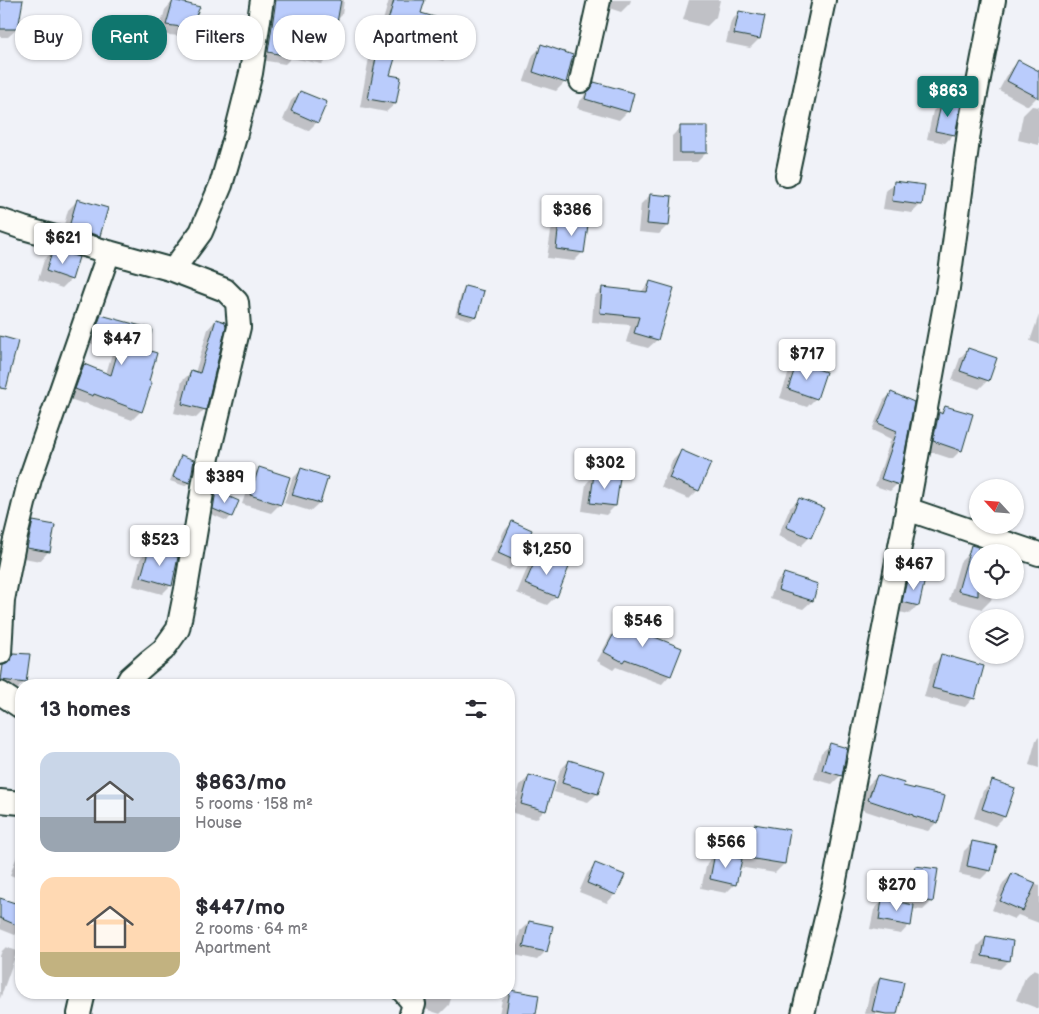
<!DOCTYPE html>
<meta charset="utf-8">
<style>
body{margin:0;font-family:"Balsamiq Sans",sans-serif;background:#f2f2f3;color:#2b2b33;height:100vh;display:flex;flex-direction:column;font-size:19px;white-space:nowrap}
*{box-sizing:border-box;margin:0}
p{font-size:16px;color:#7c7c81}
.icon{flex:none;width:28px;height:28px;fill:none;stroke:currentColor;stroke-width:2;stroke-linecap:round;stroke-linejoin:round}
.map{position:relative;flex:1;overflow:hidden}
.drawer{position:absolute;left:15px;top:679px;width:500px;height:320px;display:flex;flex-direction:column;background:#fff;border-radius:20px;box-shadow:0 1px 4px #0004}
.drawer>*{flex:none}
.guide{position:absolute;left:15px;top:15px;width:500px;height:45px;display:flex;gap:10px}
.needle{width:32px;rotate:296deg}
.fabs{position:absolute;left:969px;top:479px;display:grid;gap:10px}
.fabs a{display:grid;place-items:center;width:55px;height:55px;border-radius:50%;background:#fff;box-shadow:0 1px 4px #0004;font-size:25px}
.price{position:absolute;translate:-50% -42px;padding:0 11px;border-radius:5px;background:#fff;color:#222;font-size:16px;line-height:32px;filter:drop-shadow(0 1px 2px #0008)}
.price::after{content:'';position:absolute;left:50%;top:30px;width:15px;height:11px;margin-left:-8px;background:inherit;clip-path:polygon(0 0,100% 0,50% 100%)}
.price.selected{background:#0f766e;color:#fff}
ul{padding:0;list-style:none}
li{display:flex;align-items:center;gap:15px;height:125px;padding:0 25px}
li span{display:grid;place-items:center;flex:none;width:140px;height:100px;border-radius:15px;color:#555}
li>.icon{margin-inline-start:auto}
span .icon{width:60px;height:60px;fill:#fffc;stroke-width:1}
li b{font-size:21px}
h2{display:flex;justify-content:space-between;align-items:center;height:60px;padding:0 25px;font-size:21px}
.tag{padding:0 18px;border-radius:20px;background:#fff;box-shadow:0 1px 4px #0004;font-size:18px;line-height:45px}
.tag.selected{background:#0f766e;color:#fff}
.map>svg:first-child{display:block}
.shadow{fill:#0003}
.building{fill:#baccfc;stroke:#1f3d34}
.lines{fill:none;stroke-linecap:round;stroke-linejoin:round}
.street-casing{stroke:#1f3d34;stroke-width:26}
.street{stroke:#fdfcf7;stroke-width:22}
</style>
<div class="map">
<svg width="1039" height="1014" viewBox="0 0 1039 1014">
<rect width="100%" height="100%" fill="#f0f2f8"/>
<filter id="ink" filterUnits="userSpaceOnUse"><feTurbulence type="fractalNoise" baseFrequency=".02" numOctaves="2"/><feDisplacementMap in="SourceGraphic" scale="10" xChannelSelector="R" yChannelSelector="G"/><feConvolveMatrix kernelMatrix="1 2 1 2 8 2 1 2 1" color-interpolation-filters="sRGB"/></filter>
<g filter="url(#ink)">
<path class="shadow" d="M0,0H21L17,29L8,37H0Z
M271,0H344L342,15L336,21L330,56L322,64L291,58L285,64L261,60Z
M389,0H423L419,14L451,52L443,61L397,47L389,76L395,104L386,112L360,107L371,47L377,41Z
M599,0H631L630,3L621,12L603,6Z
M689,0H720L716,17L707,26L683,20Z
M173,1L189,27L180,36L158,34L165,10Z
M740,12L763,17L759,39L750,48L726,43L731,21Z
M542,46L565,82L556,91L524,81L533,55Z
M1019,61L1039,72V93L1037,97L1028,106L999,90L1010,70Z
M595,84L628,111L619,120L577,108L579,102L583,98L586,92Z
M300,92L317,122L308,131L283,120L291,101Z
M942,102L954,134L945,143L927,139L933,111Z
M1032,106L1039,107V145L1018,140L1023,115Z
M681,127L706,153L697,162H672V136Z
M895,182L921,204L912,213L883,209L886,191Z
M650,195L668,225L659,234L638,232L641,204Z
M77,201L98,235L90,244L61,236L68,210Z
M560,222L583,252L574,261L547,258L551,231Z
M53,251L71,279L62,288L38,280L44,260Z
M650,282L657,340L648,348L626,342L631,325L592,322L594,297L603,288L641,292Z
M466,288L476,316L471,320L455,316L462,292Z
M1039,315V344L1030,341Z
M101,316L145,351L141,411L132,420L85,403L84,404L67,398L75,374L84,365L106,374L113,350L86,342L93,325Z
M216,320L205,409L196,418L174,413L182,381L191,372L195,373L208,329Z
M968,349L988,380L979,389L952,380L960,358Z
M797,363L816,398L807,407L780,398L789,372Z
M892,393L912,402L897,484L890,491L875,486L891,439L872,430L884,400Z
M946,407L961,450L952,459L925,450L930,423Z
M681,452L698,490L689,499L661,487L672,461Z
M182,457L189,482L185,486L170,481L178,461Z
M259,469L280,504L271,513L242,504L251,477Z
M301,470L319,503L310,511L284,503L292,479Z
M594,475L619,479L615,506L606,515L582,511L586,484Z
M995,484L1010,488H991Z
M1015,489L1019,490L1015,508Z
M216,493L231,516L227,521L209,513L212,497Z
M799,499L810,537L801,546L778,536L790,508Z
M34,522L48,552L40,561L18,557L25,531Z
M512,523L517,562L509,570L490,562L504,531Z
M990,525H1007L1004,528Z
M149,550L171,585L162,594L133,586L140,559Z
M969,553L978,590H994L991,600L982,609L949,600L960,562Z
M538,555L556,596L547,605L517,593L529,564Z
M784,575L812,601L803,609L770,599L775,583Z
M908,577L918,605L909,614L894,611L899,586Z
M624,619L638,632L670,675L662,684L616,667L613,670L597,661L615,628Z
M14,654L25,682L21,685L16,691L0,689V670L3,667L5,663Z
M941,656L973,698L965,707L924,697L933,665Z
M1039,737V768L1029,765L1036,740Z
M830,745L841,775L832,784L814,779L821,753Z
M569,761L597,794L588,802L554,792L560,770Z
M877,776L902,787L937,822L928,831L905,825V824L860,809L868,785Z
M529,777L545,810L536,819L513,813L520,785Z
M992,782L1013,789L1004,817L995,826L974,818L983,791Z
M754,826L784,864L775,873L739,867L735,884L726,893L701,888L707,863L716,854L741,860L745,835Z
M972,843L990,870L981,879L959,874L964,851Z
M21,845V879L10,875Z
M595,865L615,894L607,903L579,892L587,874Z
M916,867L931,902L923,910L912,909L909,925L901,934L870,929L874,910L882,901L902,904L907,876Z
M1012,874L1039,886V923L1018,915L1014,919L992,910L1003,883Z
M0,900L21,906V929L15,935L0,929Z
M529,922L546,951L537,960L515,955L520,931Z
M986,937L1009,960L1000,969L974,964L977,946Z
M6,947L17,951L0,999V956L2,951Z
M1034,969L1039,971V1009L1016,1000L1025,978Z
M880,978L896,1014H865L871,987Z
M511,991L534,1014H499L502,1000Z
M417,992H453L449,1005L440,1014L416,1006Z"/>
<path class="building" d="M0,0H23L18,29H0Z
M173,0L200,7L190,28L166,25Z
M276,0H341L331,57L295,50L293,57L268,52Z
M394,0H425L421,13L461,25L452,53L401,38L390,75L401,77L396,104L368,99L380,37L383,38Z
M739,11L765,16L760,39L734,34Z
M541,44L573,55L566,83L533,72Z
M1018,60L1039,71V98L1007,81Z
M594,82L634,93L629,112L585,99L587,92L591,89Z
M300,91L327,102L318,123L291,111Z
M942,101L961,104L955,135L935,131Z
M680,126H707V153H680Z
M894,181L925,185L922,205L892,201Z
M650,194L672,196L669,226L647,224Z
M77,199L108,208L100,236L69,227Z
M559,221L588,225L584,253L556,249Z
M53,250L79,257L72,280L46,271Z
M650,281L674,288L658,340L634,333L639,317L600,313L602,287L647,292Z
M465,286L484,291L477,317L458,312Z
M101,315L152,329L147,350L157,353L149,381L152,383L142,412L94,394L93,396L75,389L84,364L111,375L121,341L94,334Z
M216,319L225,322L226,326L206,410L182,404L191,370L200,373Z
M0,336L18,341L6,389L0,388Z
M968,348L997,358L989,381L960,371Z
M797,362L826,372L817,399L788,389Z
M891,392L914,402L899,485L881,479L897,431L878,423Z
M945,406L973,414L962,451L933,441L939,412L942,414Z
M681,450L711,463L699,491L669,478Z
M181,455L194,460L190,483L173,477Z
M259,467L290,477L281,505L250,495Z
M301,468L328,477L320,503L292,495Z
M594,474L620,478L616,506L590,503Z
M216,491L239,501L232,517L213,509Z
M799,498L824,508L811,538L786,527Z
M33,521L55,525L50,552L27,548Z
M512,521L532,530L518,562L498,553Z
M971,545L978,547V596L958,591Z
M149,549L178,557L172,586L141,577Z
M538,554L569,567L557,597L525,584Z
M784,573L818,584L813,601L778,590Z
M908,576L925,579L919,606L902,602Z
M623,617L642,628L640,631L682,648L671,676L625,659L623,662L604,652Z
M13,653L30,654L26,683L1,680L3,665L6,664L11,661Z
M941,654L984,666L975,699L932,688Z
M830,743L847,748L842,776L822,770Z
M569,760L605,771L598,794L562,783Z
M529,775L555,782L546,811L521,804Z
M877,775L904,783L903,786L945,796L938,823L913,816V815L868,800Z
M992,780L1015,788L1005,817L982,809Z
M754,824L790,830L785,864L748,858Z
M972,841L997,846L991,871L967,866Z
M715,853L742,859L736,885L710,879Z
M595,863L625,875L616,895L587,883Z
M915,866L938,869L933,902L909,898Z
M1012,873L1036,883L1023,911L1000,901Z
M0,898L21,905V927L0,918Z
M882,899L914,905L911,926L879,920Z
M529,921L553,926L547,952L523,947Z
M986,936L1013,941L1010,961L982,956Z
M880,977L904,982L897,1014H886L872,1011Z
M510,990L539,995L536,1014H506Z"/>
<g class="lines">
<g class="street-casing">
<path id="street" d="M581,81L599,0
M787,175L824,0
M0,220L23,228L173,270L225,290L237,302L239,327L208,457L186,589L178,629L163,650L148,662L130,678L126,685
M173,270L201,232L221,185L235,137L251,73L262,0
M907,509L1039,554
M0,653L3,600L14,544L30,479L109,252
M0,693L21,707
M0,801L21,803
M404,992L414,1004L411,1014
M79,1014L84,992
M803,1014L834,885L910,495L948,288L970,125L994,0"/>
</g>
<use href="#street" class="street"/>
</g>
</g>
</svg>
<div class="fabs">
<a><svg class="needle" viewBox="-14 -14 28 28"><path d="M0-13l5 13h-10z" fill="#e53935"/><path d="M0 13l5-13h-10z" fill="#7c7c81"/></svg></a>
<a><svg class="icon" aria-label="locate" viewBox="0 0 24 24"><circle cx="12" cy="12" r="6"/><path d="M12 2v4M12 18v4M2 12h4M18 12h4"/></svg></a>
<a><svg class="icon" aria-label="layers" viewBox="0 0 24 24"><path d="M12 4l9 5-9 5-9-5zM3 14l9 5 9-5"/></svg></a>
</div>
<b class="price selected" style="left:948px;top:118px">$863</b>
<b class="price" style="left:572px;top:237px">$386</b>
<b class="price" style="left:63px;top:265px">$621</b>
<b class="price" style="left:122px;top:366px">$447</b>
<b class="price" style="left:807px;top:381px">$717</b>
<b class="price" style="left:605px;top:490px">$302</b>
<b class="price" style="left:225px;top:504px">$389</b>
<b class="price" style="left:160px;top:567px">$523</b>
<b class="price" style="left:547px;top:576px">$1,250</b>
<b class="price" style="left:914px;top:591px">$467</b>
<b class="price" style="left:643px;top:648px">$546</b>
<b class="price" style="left:726px;top:869px">$566</b>
<b class="price" style="left:897px;top:912px">$270</b>
<div class="guide">
<a class="tag">Buy</a>
<a class="tag selected">Rent</a>
<a class="tag">Filters</a>
<a class="tag">New</a>
<a class="tag">Apartment</a>
</div>
<section class="drawer">
<h2>13 homes<svg class="icon" aria-label="filters" viewBox="0 0 24 24"><path d="M4 7h16M4 17h16"/><circle cx="9" cy="7" r="2"/><circle cx="15" cy="17" r="2"/></svg></h2>
<ul>
<li><span style="background:linear-gradient(#c9d6e8 65%,#9aa5b1 0)"><svg class="icon" aria-label="home" viewBox="0 0 24 24"><path d="M3 11l9-7 9 7M6 9v11h12V9"/></svg></span><div><b>$863/mo</b><p>5 rooms · 158 m²</p><p>House</p></div></li>
<li><span style="background:linear-gradient(#ffd9b3 75%,#c2b280 0)"><svg class="icon" aria-label="home" viewBox="0 0 24 24"><path d="M3 11l9-7 9 7M6 9v11h12V9"/></svg></span><div><b>$447/mo</b><p>2 rooms · 64 m²</p><p>Apartment</p></div></li>
</ul>
</section>
</div>
